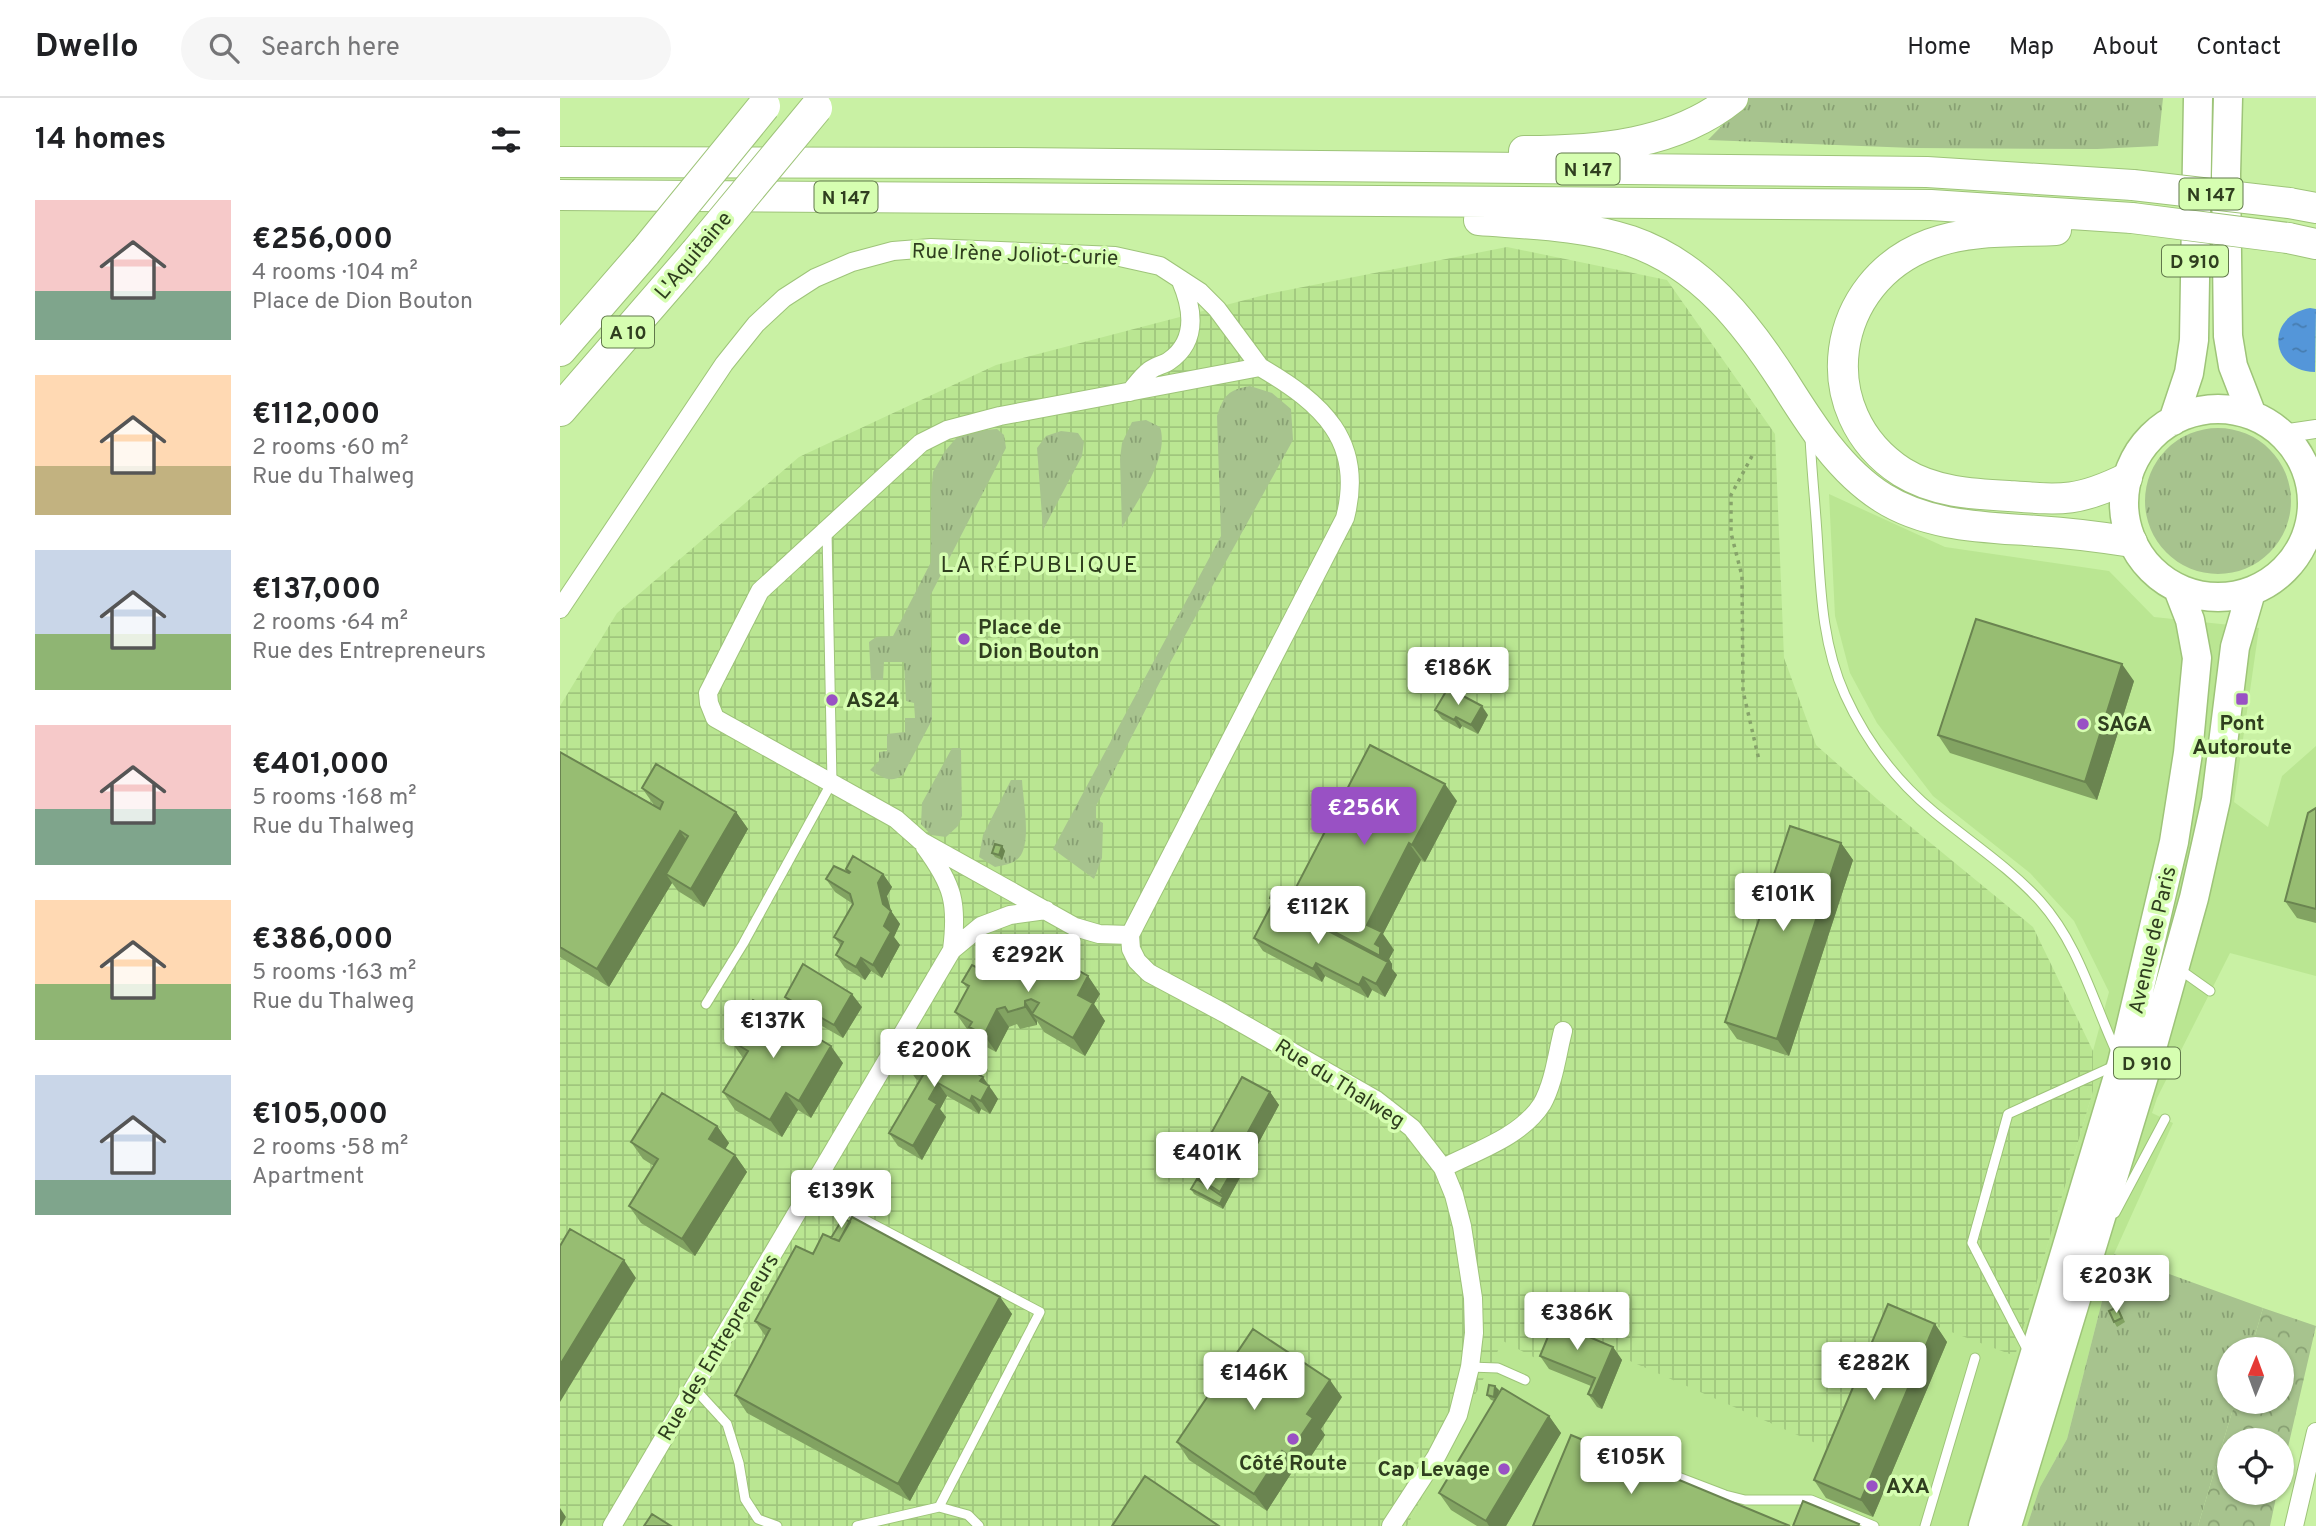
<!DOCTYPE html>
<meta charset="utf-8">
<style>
body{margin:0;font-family:Overpass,sans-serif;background:#f6f6f6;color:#202124;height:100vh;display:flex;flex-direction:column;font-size:26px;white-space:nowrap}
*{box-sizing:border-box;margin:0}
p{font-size:23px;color:#757577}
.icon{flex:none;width:38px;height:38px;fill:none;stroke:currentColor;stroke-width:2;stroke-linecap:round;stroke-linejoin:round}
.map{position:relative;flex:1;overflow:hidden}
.details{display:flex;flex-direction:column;background:#fff;width:560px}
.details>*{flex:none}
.needle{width:46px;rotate:1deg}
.buttons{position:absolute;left:1657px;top:1239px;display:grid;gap:14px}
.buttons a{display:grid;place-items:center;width:77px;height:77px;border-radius:50%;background:#fff;box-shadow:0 2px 5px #0004;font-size:35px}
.price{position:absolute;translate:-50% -60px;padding:0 16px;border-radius:7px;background:#fff;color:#222;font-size:23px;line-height:46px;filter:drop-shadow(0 2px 4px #0008)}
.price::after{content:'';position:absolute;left:50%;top:42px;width:21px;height:16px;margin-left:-10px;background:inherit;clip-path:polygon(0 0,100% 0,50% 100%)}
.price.on{background:#9951c4;color:#fff}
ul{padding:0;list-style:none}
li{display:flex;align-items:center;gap:21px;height:175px;padding:0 35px}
li span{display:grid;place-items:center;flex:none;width:196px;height:140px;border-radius:0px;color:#555}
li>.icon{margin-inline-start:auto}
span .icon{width:84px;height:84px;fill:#fffc;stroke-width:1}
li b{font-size:30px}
h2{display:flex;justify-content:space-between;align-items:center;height:84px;padding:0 35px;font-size:30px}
header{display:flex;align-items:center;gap:42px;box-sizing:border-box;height:98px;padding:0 35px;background:#fff;border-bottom:2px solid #e0e0e0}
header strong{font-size:33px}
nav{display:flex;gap:38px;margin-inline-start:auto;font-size:24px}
.search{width:490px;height:63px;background:#f6f6f6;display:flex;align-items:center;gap:18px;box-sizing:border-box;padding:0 24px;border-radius:38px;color:#757577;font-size:26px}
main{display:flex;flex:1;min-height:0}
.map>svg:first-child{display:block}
.built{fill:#bae692}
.industrial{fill:url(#industrial-grid)}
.grass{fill:url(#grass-tufts)}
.forest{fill:url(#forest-crowns)}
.water{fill:url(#water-ripples)}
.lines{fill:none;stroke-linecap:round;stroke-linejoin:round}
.service-casing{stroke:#9ec479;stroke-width:11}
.minor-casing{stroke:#9ec479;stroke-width:20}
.primary-casing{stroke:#9ec479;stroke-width:31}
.trunk-casing{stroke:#9ec479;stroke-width:32}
.motorway-casing{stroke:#9ec479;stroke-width:34}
.path{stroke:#86a36a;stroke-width:3.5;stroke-dasharray:3.5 5;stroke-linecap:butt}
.service{stroke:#fff;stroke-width:9}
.minor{stroke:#fff;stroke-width:18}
.primary{stroke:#fff;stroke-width:28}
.trunk{stroke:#fff;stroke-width:30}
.motorway{stroke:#fff;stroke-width:32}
.trunk-bridge-casing{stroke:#9ec479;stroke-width:32;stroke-linecap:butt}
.motorway-bridge-casing{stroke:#9ec479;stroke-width:34;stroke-linecap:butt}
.trunk-bridge{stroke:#fff;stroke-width:30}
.motorway-bridge{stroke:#fff;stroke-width:32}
.wall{fill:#82a362}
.shaded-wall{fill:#6a8450}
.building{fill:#97bd72;stroke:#6a8450;stroke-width:2}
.poi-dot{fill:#9951c4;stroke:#d6feb1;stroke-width:2.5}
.labels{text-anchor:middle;stroke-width:7;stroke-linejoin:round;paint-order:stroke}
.shield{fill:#d6feb1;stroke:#61784b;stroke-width:2}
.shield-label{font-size:19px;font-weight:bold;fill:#2f3e1f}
.street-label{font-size:21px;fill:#2f3e1f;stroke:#d6feb1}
.poi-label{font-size:21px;font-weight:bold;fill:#2f3e1f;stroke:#d6feb1;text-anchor:start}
.neighbourhood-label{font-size:23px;letter-spacing:2px;fill:#2f3e1f;stroke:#d6feb1}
</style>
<header>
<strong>Dwello</strong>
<div class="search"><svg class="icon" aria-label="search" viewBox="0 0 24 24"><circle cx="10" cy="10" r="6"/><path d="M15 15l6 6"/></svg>Search here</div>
<nav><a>Home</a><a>Map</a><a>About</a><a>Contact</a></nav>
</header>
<main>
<section class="details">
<h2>14 homes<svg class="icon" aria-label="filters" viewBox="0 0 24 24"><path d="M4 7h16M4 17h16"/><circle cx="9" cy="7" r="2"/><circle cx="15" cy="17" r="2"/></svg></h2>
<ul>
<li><span style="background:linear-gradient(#f6c9c9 65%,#7fa58c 0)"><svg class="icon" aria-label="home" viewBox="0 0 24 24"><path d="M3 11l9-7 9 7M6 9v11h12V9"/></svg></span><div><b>€256,000</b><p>4 rooms · 104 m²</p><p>Place de Dion Bouton</p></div></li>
<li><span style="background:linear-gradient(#ffd9b3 65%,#c2b280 0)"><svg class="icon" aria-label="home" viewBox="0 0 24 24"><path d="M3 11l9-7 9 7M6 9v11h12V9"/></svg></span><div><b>€112,000</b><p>2 rooms · 60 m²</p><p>Rue du Thalweg</p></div></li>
<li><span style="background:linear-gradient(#c9d6e8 60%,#8fb573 0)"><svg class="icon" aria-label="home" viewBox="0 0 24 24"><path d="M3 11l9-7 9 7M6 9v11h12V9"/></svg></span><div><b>€137,000</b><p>2 rooms · 64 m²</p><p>Rue des Entrepreneurs</p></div></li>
<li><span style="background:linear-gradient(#f6c9c9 60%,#7fa58c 0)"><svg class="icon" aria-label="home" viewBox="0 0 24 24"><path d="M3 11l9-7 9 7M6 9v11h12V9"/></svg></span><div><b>€401,000</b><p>5 rooms · 168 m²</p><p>Rue du Thalweg</p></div></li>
<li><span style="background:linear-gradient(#ffd9b3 60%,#8fb573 0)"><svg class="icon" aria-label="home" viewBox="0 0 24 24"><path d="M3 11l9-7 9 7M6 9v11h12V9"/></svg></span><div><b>€386,000</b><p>5 rooms · 163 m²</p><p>Rue du Thalweg</p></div></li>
<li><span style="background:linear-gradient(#c9d6e8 75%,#7fa58c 0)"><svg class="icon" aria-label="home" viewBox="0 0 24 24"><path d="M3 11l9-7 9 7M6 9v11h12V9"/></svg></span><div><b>€105,000</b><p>2 rooms · 58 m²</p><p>Apartment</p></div></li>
</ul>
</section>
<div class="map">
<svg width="1756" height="1428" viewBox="0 0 1756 1428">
<defs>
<pattern id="industrial-grid" width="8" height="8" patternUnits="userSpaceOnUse" patternTransform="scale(1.75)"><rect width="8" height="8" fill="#bae692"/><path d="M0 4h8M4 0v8" fill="none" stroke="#a0c67d"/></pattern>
<pattern id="grass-tufts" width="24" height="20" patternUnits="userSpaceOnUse" patternTransform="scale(1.75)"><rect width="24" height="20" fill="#a7c38e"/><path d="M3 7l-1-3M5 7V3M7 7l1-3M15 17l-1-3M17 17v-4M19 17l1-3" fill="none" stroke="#88a073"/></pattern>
<pattern id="forest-crowns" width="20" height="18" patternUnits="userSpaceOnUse" patternTransform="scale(1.75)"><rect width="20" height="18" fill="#a7c38e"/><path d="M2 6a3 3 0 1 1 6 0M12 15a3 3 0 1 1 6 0" fill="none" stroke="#88a073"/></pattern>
<pattern id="water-ripples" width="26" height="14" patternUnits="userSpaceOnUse" patternTransform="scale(1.75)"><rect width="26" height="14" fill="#5496d9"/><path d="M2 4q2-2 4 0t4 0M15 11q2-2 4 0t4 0" fill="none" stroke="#467caf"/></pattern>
</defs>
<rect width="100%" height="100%" fill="#c9f1a4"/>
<path class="built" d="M1269,396L1385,449L1549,473L1594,519L1699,530L1674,704L1708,729L1722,678L1756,648V878L1670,855L1597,1000L1592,1015L1613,1025L1554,1156L1507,1341L1480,1389L1467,1428H847L943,1242L993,1229L1333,1211L1455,1257L1533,993V953L1549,894L1514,823L1470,775L1373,698L1317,625L1290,575L1275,518Z"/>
<path class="industrial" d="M947,149L1107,182L1215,336L1224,560L1256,647L1317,701L1473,829L1533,953V993L1455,1258L1333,1212L1276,1354L993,1229L977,1261L943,1243L847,1428H0V608L57,515L239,359L436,267L708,196Z"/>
<path class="grass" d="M1189,0H1603L1598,48L1537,51L1353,50L1148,42Z
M690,288L712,295L731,311L733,342L605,574L536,708V721L543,725L542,760L534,781L493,751L661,438L657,318C664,297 668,292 690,288Z
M586,322L600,329C610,360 577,402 562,430L560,361L562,345L572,324Z
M1585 403a73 73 0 1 1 146 0a73 73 0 1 1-146 0Z
M437,331L444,337L446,350L370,498L372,622L343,677C330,686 322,679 310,672L319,663V654L327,653V636L345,634V620H355L354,605L346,603L344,564H324L323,582H311L309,544L316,539L333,538L371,464V396L373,374L385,353L398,338L415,333Z
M501,333L518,335L524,344L522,358L483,432L477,350L486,338Z
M392,650H401L402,718L398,728L386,739L371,737L361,726L362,705Z
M451,682H462C463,702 471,740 461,757C455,766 445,767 435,769L419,759L423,737Z
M1554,1156L1703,1210L1691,1251H1670V1304H1675L1638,1428H1467L1480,1389L1507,1341Z"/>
<path class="forest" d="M1703,1210L1756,1228L1722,1375V1342H1670V1395H1717L1710,1428H1638L1675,1304H1722V1251H1691Z"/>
<path class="water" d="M1750,210L1756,211L1755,274C1709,273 1705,218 1750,210Z"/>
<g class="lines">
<g class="service-casing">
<path id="service" d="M1250,340C1252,377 1256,414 1258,451C1261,501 1264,551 1285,597C1306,643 1335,682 1374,714C1409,743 1449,769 1480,803C1519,847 1532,901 1556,953
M1619,871L1650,893
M146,906L183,846L272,684L267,434
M250,1093L480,1214L379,1409L297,1428
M1555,1115L1605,1021
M1469,1255L1412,1145L1448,1016L1554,968
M910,1269L938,1270L965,1282
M134,1290L167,1326L179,1365L185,1401L198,1421L217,1428
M1042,1350L1165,1397L1185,1402H1251L1314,1428
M379,1409L408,1417L419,1428
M1365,1428L1415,1260"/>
</g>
<g class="minor-casing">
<path id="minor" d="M700,269C762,305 805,343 785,420L570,837L539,836L515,829L361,743L336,721L155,620L149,605L148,595L200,493L361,345L387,332L440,318Z
M570,294C576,287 582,278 589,273C595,268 603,267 609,263C638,243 633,211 621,183
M1721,336L1756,331
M1752,398L1756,392
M0,511L164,266L196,226L224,200L255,180L292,164L333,153L371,150L555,158L600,168L640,194L657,211L700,269
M365,749C393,787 398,805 392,852
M570,837L571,851L577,863L589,875L664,915L816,1002L852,1030L883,1070L894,1097L902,1128L913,1200L914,1235L910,1269L898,1317L876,1359L831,1428
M883,1070C916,1053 961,1039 982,1006C994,985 997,956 1003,933
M52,1428L392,852L421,828L450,817L486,812
M1734,1428L1756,1334"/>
</g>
<g class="primary-casing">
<path id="primary" d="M1668,0L1666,76L1668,238L1673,268L1692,317
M1564 405a94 94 0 1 1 188 0a94 94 0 1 1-188 0Z
M1613,323L1629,275L1634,242L1638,0
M1423,1428L1562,965L1614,744L1628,655L1637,560L1630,522L1618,491
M1447,1428L1587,968L1634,800L1656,702L1675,549L1691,494"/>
</g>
<g class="trunk-casing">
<path id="trunk" d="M964,53C1037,53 1115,47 1173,0
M0,64L448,65L1367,74L1573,87
M0,97L1371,107L1572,120
M1729,105L1756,110
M919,122C969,126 1023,127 1071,143C1141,167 1186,225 1224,284C1251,327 1280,373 1323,400C1369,429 1425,429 1477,433C1509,435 1541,439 1572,444
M1496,132C1455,134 1409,131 1370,146C1270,183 1250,314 1342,374C1374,394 1412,396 1449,398C1502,402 1518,404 1567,380
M1728,140L1756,146"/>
</g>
<g class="motorway-casing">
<path id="motorway" d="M0,252L85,154
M0,312L136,155"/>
</g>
<path class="path" d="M1192,358L1171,397V435L1182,478L1183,593L1199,662"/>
<use href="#service" class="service"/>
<use href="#minor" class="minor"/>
<use href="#primary" class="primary"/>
<use href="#trunk" class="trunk"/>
<use href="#motorway" class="motorway"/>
<g class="trunk-bridge-casing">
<path id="trunk-bridge" d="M1573,87L1729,105
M1572,120L1728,140"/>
</g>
<g class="motorway-bridge-casing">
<path id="motorway-bridge" d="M85,154L204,8
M136,155L256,10"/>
</g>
<use href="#trunk-bridge" class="trunk-bridge"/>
<use href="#motorway-bridge" class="motorway-bridge"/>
</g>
<path class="wall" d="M1574,583L1537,702L1390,655L1378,637Z
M875,612L928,617L918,636L902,628L900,631L882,621Z
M0,654L94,707L82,690L176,714L188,731L144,809L118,793L112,785L49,889L0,859Z
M897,703L865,764L861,762L823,836L834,852L829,861L832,866V871L837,877L825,899L812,892L808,900L765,878L762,884L703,853L694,840L713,804L710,800L730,801Z
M1756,710V825L1737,820L1725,803Z
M1281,745L1293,762L1229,958L1177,941L1165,924Z
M442,748L445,753L442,762L435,759L432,755Z
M286,771L323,776L332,789L327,798L331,813L340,826L334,839L340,847L322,880L311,873L305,882L285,870L276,857L281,848L274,839L293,806L275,794L266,781L289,775Z
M452,875L528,878L540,896L534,906L545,923L525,958L484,934L477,923V927L460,931L457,926L449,929L436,954L421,946L413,935L407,931L395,914L408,891L402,884L436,879Z
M225,899L302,909L283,940L234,912Z
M170,942L283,965L251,1020L238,1012L222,1039L175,1012L163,994L183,960Z
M387,958L432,992L438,1001L430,1016L421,1011L419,1016L387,998L380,1011L386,1019L362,1062L338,1048L329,1035L359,983L356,981L347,968Z
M710,994L719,1007L663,1111L634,1096L631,1091L637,1081L634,1077L651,1046L648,1041Z
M157,1028L169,1045L165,1051L175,1057L187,1074L135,1158L81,1125L69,1108L94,1068L83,1061L71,1044Z
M271,1140L440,1199L452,1216L350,1403L187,1315L175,1297L206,1239L195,1223L253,1156Z
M1560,1214L1565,1224L1557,1229L1554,1224Z
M1375,1226L1387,1244L1313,1419L1266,1400L1254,1382Z
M1053,1249L1062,1262L1042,1311L1037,1309L1028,1296L1031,1288L989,1271L980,1258Z
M939,1292L938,1297L989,1318L1001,1335L946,1428H917L891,1412L879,1395L934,1303L931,1302L927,1297Z
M782,1299L761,1331L765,1337L740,1375L734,1371L707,1413L629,1362L617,1344Z"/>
<path class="shaded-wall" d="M1562,566L1574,583L1537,702L1525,684Z
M922,608L928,617L918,636L911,627Z
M896,619L902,628L900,631L894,622Z
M885,686L897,703L865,764L852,747Z
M176,714L188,731L144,809L131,791Z
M120,733L133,751L106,776L112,785L49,889L37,871Z
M849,745L861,762L823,836L834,852L829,861L832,866V871L837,877L825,899L816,886L826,866L820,858L807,827Z
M1281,745L1293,762L1229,958L1217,941Z
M442,748L445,753L442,762L439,757Z
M323,776L332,789L327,798L331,813L340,826L334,839L340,847L322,880L313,867L324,828L323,806L318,785Z
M301,860L311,873L305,882L296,869Z
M756,865L765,878L762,884L753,871Z
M528,878L540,896L534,906L545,923L525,958L513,940L518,897Z
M803,879L812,892L808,900L799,887Z
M292,896L302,909L283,940L274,927Z
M465,903L475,918L472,916L477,923V927L465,909Z
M437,911L449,929L436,954L424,937Z
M271,948L283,965L251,1020L239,1003Z
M423,979L438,1001L430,1016L421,1003L420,983Z
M378,985L387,998L380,1011L386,1019L362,1062L353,1048L369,1001Z
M710,994L719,1007L663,1111L660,1106L663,1099L660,1094L679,1061L676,1056Z
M226,995L238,1012L222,1039L210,1022Z
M412,998L421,1011L419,1016L410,1003Z
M157,1028L169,1045L161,1058L149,1041Z
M175,1057L187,1074L135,1158L122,1141Z
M64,1162L76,1180L0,1304V1267Z
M440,1199L452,1216L350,1403L338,1386Z
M1375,1226L1387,1244L1313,1419L1301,1402Z
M1053,1249L1062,1262L1042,1311L1032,1298Z
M770,1282L782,1299L761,1331L765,1337L740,1375L728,1357L747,1316Z
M935,1288L939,1292L937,1303L934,1299Z
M989,1318L1001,1335L946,1428H929L926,1423Z
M722,1353L734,1371L707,1413L694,1396Z
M0,1410L6,1419L1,1428H0Z"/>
<path class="building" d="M1416,521L1562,566L1525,684L1378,637Z
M888,590L922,608L911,627L896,619L894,622L875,612Z
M810,647L885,686L852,747L849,745L807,827L822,834L815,846L820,849V858L710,800L713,792L730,801Z
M0,654L100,711L103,704L82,690L96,666L176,714L131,791L106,776L128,738L120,733L37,871L0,849Z
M1756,710V811L1725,803L1748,715Z
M1230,728L1281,745L1217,941L1165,924Z
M435,746L442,748L439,757L432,755Z
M293,758L323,776L318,785L323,806L331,813L324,828L331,834L313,867L301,860L296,869L276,857L283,844L274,839L293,806L290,796L266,781L274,768L289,775L290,774L286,771Z
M713,804L828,864L816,886L803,879L799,887L756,865L753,871L694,840Z
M474,848L528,878L518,897L533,905L513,940L472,916L479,905L471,901L465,903V909L448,914L445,909L437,911L424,937L409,929L412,924L395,914L409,888L402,884L412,867L436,879L444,877V875L451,873L452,875L461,872Z
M243,866L292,896L274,927L225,899Z
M193,902L271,948L239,1003L226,995L210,1022L163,994L188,953L170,942Z
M362,941L383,952L381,955L423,979L420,983L429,988L421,1003L412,998L410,1003L378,985L369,1001L377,1006L353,1048L329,1035L363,977L347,968Z
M682,979L710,994L676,1056L648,1041Z
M102,995L157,1028L149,1041L175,1057L122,1141L69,1108L98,1061L71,1044Z
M651,1046L679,1061L660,1094L634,1077Z
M637,1081L663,1099L660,1106L631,1091Z
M292,1119L440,1199L338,1386L175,1297L210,1231L195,1223L236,1148L253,1156L263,1136L279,1143Z
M283,1120L290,1124L279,1143L271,1140Z
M10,1131L64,1162L0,1267V1148Z
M1328,1206L1375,1226L1301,1402L1254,1382Z
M1557,1209L1562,1220L1554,1224L1549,1213Z
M994,1224L1053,1249L1032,1298L1028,1296L1035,1280L980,1258Z
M693,1231L770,1282L747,1316L753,1320L728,1357L722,1353L694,1396L617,1344Z
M929,1287L935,1288L934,1299L927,1297Z
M942,1290L989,1318L926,1423L879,1395Z
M1011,1337L1230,1428H973Z
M585,1378L659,1428H552Z
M1243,1403L1299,1426L1298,1428H1233Z
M92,1416L111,1428H84Z"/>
<g class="poi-dot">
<circle cx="404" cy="541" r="7"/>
<rect x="1675" y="594" width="14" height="14" rx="3.5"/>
<circle cx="272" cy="602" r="7"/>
<circle cx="1523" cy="626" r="7"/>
<circle cx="733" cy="1341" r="7"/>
<circle cx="944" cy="1371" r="7"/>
<circle cx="1312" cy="1388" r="7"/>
</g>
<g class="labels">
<g class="shield">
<rect x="996.5" y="55.5" width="63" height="31" rx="5"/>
<rect x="1619.5" y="80.5" width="63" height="31" rx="5"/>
<rect x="254.5" y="83.5" width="63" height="31" rx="5"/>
<rect x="1602" y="147.5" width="66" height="31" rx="5"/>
<rect x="42" y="218.5" width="52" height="31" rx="5"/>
<rect x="1554" y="949.5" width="66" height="31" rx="5"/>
</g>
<g class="shield-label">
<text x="1028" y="78">N 147</text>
<text x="1651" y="103">N 147</text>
<text x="286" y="106">N 147</text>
<text x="1635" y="170">D 910</text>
<text x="68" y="241">A 10</text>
<text x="1587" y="972">D 910</text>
</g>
<g class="street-label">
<text transform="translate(455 156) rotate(2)" y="7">Rue Irène Joliot-Curie</text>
<text transform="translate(133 157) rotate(-50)" y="7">L'Aquitaine</text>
<text transform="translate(1592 842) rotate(-77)" y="7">Avenue de Paris</text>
<text transform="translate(780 985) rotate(32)" y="7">Rue du Thalweg</text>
<text transform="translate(158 1249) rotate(-59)" y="7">Rue des Entrepreneurs</text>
</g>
<g class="poi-label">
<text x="418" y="536">Place de<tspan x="418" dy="24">Dion Bouton</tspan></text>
<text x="286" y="609">AS24</text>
<text x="1682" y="632" text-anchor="middle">Pont<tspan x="1682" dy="24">Autoroute</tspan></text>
<text x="1537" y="633">SAGA</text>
<text x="733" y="1372" text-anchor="middle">Côté Route</text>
<text x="930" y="1378" text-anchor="end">Cap Levage</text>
<text x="1326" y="1395">AXA</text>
</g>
<g class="neighbourhood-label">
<text x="480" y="474">LA RÉPUBLIQUE</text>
</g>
</g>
</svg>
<div class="buttons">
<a><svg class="needle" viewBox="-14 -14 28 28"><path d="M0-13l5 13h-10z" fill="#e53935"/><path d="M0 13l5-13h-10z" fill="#757577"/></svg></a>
<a><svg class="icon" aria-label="locate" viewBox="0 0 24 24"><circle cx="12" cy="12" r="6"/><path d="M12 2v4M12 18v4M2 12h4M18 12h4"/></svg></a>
</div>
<b class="price" style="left:898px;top:609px">€186K</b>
<b class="price on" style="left:804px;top:749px">€256K</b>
<b class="price" style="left:1223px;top:835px">€101K</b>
<b class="price" style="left:758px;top:848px">€112K</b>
<b class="price" style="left:468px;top:896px">€292K</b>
<b class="price" style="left:213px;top:962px">€137K</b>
<b class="price" style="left:374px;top:991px">€200K</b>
<b class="price" style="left:647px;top:1094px">€401K</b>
<b class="price" style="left:281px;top:1132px">€139K</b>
<b class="price" style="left:1556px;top:1217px">€203K</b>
<b class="price" style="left:1017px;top:1254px">€386K</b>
<b class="price" style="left:1314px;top:1304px">€282K</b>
<b class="price" style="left:694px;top:1314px">€146K</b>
<b class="price" style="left:1071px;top:1398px">€105K</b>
</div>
</main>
